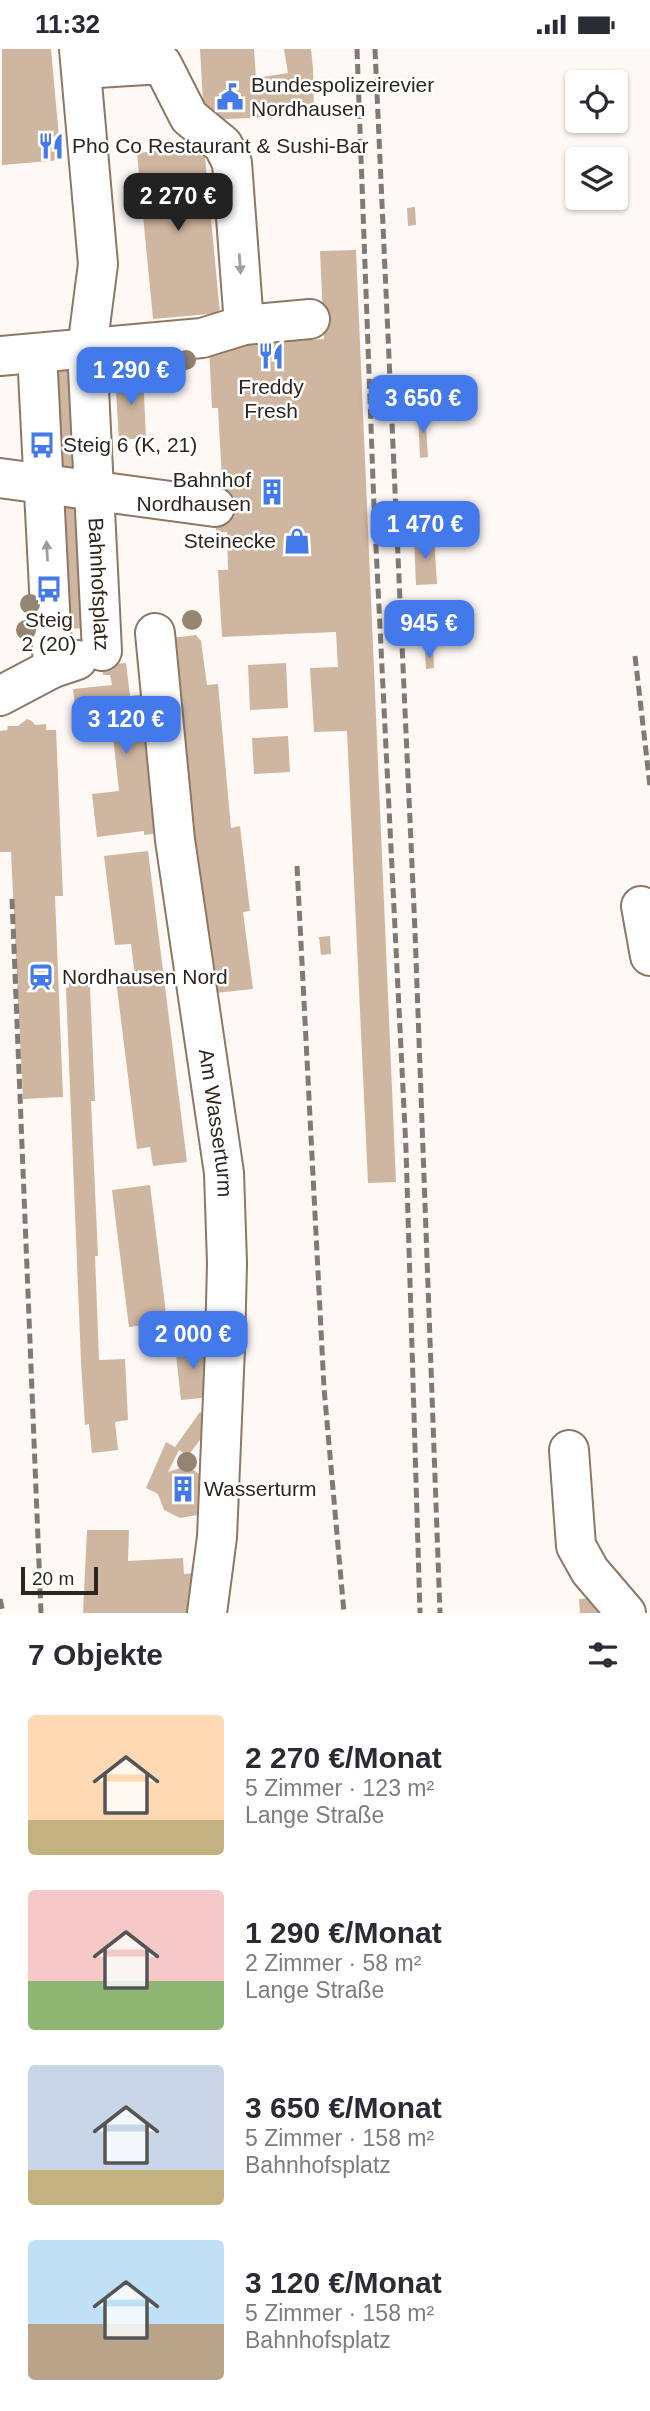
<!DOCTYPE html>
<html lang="de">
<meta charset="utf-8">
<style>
body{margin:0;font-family:Helvetica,sans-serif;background:#f2f2f3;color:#2b2b33;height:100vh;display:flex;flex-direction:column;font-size:26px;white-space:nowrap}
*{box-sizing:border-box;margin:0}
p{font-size:23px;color:#7c7c81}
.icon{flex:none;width:38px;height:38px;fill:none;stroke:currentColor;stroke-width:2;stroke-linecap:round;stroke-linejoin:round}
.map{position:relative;height:1564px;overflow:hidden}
.side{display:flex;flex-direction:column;background:#fff;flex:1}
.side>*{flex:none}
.tools{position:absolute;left:565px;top:21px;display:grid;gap:14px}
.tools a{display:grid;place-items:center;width:63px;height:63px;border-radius:7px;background:#fff;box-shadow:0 2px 5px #0004;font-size:35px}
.scale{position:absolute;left:21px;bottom:18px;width:77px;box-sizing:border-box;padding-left:7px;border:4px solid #2e251e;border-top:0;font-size:19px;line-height:24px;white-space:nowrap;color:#2e251e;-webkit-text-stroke:5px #fff;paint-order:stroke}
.price{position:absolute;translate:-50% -60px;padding:0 16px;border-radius:14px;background:#4379ea;color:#fff;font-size:23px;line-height:46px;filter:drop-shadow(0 2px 4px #0008)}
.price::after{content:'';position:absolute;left:50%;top:42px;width:21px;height:16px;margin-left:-10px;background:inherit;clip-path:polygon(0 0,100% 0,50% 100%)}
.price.active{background:#222;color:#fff}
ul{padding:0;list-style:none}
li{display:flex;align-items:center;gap:21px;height:175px;padding:0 28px}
li span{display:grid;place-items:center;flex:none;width:196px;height:140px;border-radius:7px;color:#555}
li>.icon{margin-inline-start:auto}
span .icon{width:84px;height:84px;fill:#fffc;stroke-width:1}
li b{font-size:30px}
h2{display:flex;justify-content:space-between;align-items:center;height:84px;padding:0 28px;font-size:30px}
.status{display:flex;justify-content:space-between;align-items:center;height:49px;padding:0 35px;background:#fff;direction:ltr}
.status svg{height:19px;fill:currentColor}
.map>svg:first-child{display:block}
.building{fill:#cfb6a0}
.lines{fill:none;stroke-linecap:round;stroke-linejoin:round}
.minor-casing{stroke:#8d7866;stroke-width:42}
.minor{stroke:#fff;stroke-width:38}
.rail{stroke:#817a74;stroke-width:5;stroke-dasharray:10 5;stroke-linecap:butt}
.tree{fill:#958472}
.oneway{fill:#a19d9a}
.labels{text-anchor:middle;stroke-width:5;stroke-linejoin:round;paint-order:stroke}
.poi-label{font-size:21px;fill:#2e251e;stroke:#fff;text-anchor:start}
.street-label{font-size:21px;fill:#2e251e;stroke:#fff}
</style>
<div class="status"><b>11:32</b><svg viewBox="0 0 49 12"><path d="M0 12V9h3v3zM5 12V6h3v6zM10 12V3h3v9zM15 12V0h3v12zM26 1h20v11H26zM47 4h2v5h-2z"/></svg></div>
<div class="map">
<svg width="650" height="1564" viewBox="0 0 650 1564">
<rect width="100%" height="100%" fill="#fef9f5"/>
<path class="building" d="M2,0H51L61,111L2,116Z
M200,0H254L256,29L288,24L284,0H311L313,19L314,66L204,71Z
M204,98L220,264L153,270L137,104Z
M415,158L416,176L408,177L407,159Z
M356,201L396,1133L368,1134L347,682L314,683L310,619L338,618L336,583L222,588L218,521H228L227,483H216L215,431H222L218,359H212L209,297L324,290L320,202Z
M73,316L79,418L58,419L52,317Z
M143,325L146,389L119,391L115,326Z
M425,362L428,408L420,409L418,363Z
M81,458L87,579L67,580L61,459Z
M434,488L437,535L416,536L414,489Z
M196,586L201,592L207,636L218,635L231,779L240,777L250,862L243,863L253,940L206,945L172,589Z
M425,602H433L434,619L426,620Z
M126,614L130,647L153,644L169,783L144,786V782L97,788L92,745L119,742L113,687L101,688L100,680L78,682L73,640L112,636L110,626H103L102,616Z
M286,614L288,659L250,661L248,616Z
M27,670L32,672L35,676L46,675V681H56L63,847H55L63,1048L23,1050L11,803H0V682L7,681L8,677H18Z
M288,687L290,723L254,725L252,689Z
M148,802L187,1113L153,1117L150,1098L137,1100L116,931L135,929L131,895L115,896L104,807Z
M330,887L331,905L321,906L319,888Z
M69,926H88V938H90L95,1052H91L98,1207H95L99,1311L125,1310L128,1371L115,1373L118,1401L92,1404L89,1375L85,1376L81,1313L66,939L69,938Z
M150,1136L167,1273L129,1278L112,1141Z
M205,1294L211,1348L181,1351L175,1297Z
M200,1363L214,1372L188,1407L179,1401L168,1423L183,1418L191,1419L204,1429V1460L197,1466L180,1469L164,1461L158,1445L146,1439L166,1393L175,1398Z
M87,1481H129L128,1512L183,1509L184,1525L193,1524L194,1564H83Z
M603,1548L604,1564H580L579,1550Z"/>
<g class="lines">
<g class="minor-casing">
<g id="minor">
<path id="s1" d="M79,0L98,215L87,300L102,602"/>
<path d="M81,20L162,15L189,68L223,96L232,114L244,276"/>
<path d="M37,304L53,619"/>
<path d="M0,307L202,289L244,276L310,270"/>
<path d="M0,429L215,458"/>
<path id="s2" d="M155,584L175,791L224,1124L227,1214L225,1299L217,1488L207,1564"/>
<path d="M0,647L53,619L77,611"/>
<path d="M641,857L650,907"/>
<path d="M569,1401L576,1497L590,1522L626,1564"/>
</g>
</g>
<use href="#minor" class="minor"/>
<path class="rail" d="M357,0L374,458L406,1100L420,1564
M375,0L415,882L440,1564
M635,607L650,737
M297,817L324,1339L344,1564
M12,850L41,1564
M0,1550L3,1564"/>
</g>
<g class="tree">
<circle cx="186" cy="311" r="10"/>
<circle cx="162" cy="314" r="10"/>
<circle cx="127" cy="317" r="10"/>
<circle cx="30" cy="555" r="10"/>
<circle cx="192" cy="571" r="10"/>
<circle cx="26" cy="581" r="10"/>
<circle cx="187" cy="1413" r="10"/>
</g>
<defs><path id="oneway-solid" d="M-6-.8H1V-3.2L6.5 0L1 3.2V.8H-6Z" transform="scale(1.75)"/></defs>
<g class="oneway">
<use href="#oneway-solid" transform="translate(240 215) rotate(86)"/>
<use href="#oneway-solid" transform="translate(47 502) rotate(-93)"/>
</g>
<defs>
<g id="civic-bare" transform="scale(2.1)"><path d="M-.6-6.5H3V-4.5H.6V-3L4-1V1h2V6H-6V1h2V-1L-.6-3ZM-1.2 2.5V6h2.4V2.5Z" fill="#4379ea" stroke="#fff" stroke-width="2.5" paint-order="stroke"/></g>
<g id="restaurant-bare" transform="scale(2.1)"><path d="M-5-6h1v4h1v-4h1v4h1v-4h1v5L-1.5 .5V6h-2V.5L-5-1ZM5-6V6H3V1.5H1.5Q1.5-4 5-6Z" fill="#4379ea" stroke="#fff" stroke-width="2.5" paint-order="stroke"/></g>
<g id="bus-bare" transform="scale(2.1)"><path d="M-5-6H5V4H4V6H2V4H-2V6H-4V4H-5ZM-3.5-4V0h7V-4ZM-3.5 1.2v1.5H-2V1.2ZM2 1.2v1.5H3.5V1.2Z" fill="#4379ea" stroke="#fff" stroke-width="2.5" paint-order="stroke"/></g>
<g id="building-bare" transform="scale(2.1)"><path d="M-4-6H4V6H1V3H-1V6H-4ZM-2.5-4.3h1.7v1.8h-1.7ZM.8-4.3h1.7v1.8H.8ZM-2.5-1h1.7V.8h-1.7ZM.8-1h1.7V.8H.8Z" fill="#4379ea" stroke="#fff" stroke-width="2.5" paint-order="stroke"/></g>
<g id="shop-bare" transform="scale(2.1)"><path d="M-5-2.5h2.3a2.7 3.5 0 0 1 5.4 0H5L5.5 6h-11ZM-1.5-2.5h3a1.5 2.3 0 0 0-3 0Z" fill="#4379ea" stroke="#fff" stroke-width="2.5" paint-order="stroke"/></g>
<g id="station-bare" transform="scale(2.1)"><path d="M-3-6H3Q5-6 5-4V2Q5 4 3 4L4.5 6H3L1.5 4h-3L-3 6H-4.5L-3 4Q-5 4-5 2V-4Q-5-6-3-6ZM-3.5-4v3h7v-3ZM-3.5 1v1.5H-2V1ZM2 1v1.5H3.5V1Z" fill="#4379ea" stroke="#fff" stroke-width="2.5" paint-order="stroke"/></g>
</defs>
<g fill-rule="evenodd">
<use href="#civic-bare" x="230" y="48"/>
<use href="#restaurant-bare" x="51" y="97"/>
<use href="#restaurant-bare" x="271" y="307"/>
<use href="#bus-bare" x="42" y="396"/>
<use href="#building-bare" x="272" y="443"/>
<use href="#shop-bare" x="297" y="492"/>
<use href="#bus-bare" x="49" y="540"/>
<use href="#station-bare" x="41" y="928"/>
<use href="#building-bare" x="183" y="1440"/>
</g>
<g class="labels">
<g class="poi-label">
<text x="251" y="43">Bundespolizeirevier<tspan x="251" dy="24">Nordhausen</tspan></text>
<text x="72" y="104">Pho Co Restaurant &amp; Sushi-Bar</text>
<text x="271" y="345" text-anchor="middle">Freddy<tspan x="271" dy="24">Fresh</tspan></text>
<text x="63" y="403">Steig 6 (K, 21)</text>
<text x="251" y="438" text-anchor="end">Bahnhof<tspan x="251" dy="24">Nordhausen</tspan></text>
<text x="276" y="499" text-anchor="end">Steinecke</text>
<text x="49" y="578" text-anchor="middle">Steig<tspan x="49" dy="24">2 (20)</tspan></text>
<text x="62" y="935">Nordhausen Nord</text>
<text x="204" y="1447">Wasserturm</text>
</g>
<g class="street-label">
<text dy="7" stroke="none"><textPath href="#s1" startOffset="537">Bahnhofsplatz</textPath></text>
<text dy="7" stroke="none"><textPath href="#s2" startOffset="494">Am Wasserturm</textPath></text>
</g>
</g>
</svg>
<div class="tools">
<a><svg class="icon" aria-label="locate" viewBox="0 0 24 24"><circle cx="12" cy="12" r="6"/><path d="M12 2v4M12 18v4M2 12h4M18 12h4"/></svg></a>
<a><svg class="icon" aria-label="layers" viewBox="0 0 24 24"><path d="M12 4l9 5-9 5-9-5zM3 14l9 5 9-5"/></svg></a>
</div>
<div class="scale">20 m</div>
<b class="price active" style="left:178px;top:184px">2 270 €</b>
<b class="price" style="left:131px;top:358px">1 290 €</b>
<b class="price" style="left:423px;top:386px">3 650 €</b>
<b class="price" style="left:425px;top:512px">1 470 €</b>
<b class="price" style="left:429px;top:611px">945 €</b>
<b class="price" style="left:126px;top:707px">3 120 €</b>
<b class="price" style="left:193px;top:1322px">2 000 €</b>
</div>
<section class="side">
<h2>7 Objekte<svg class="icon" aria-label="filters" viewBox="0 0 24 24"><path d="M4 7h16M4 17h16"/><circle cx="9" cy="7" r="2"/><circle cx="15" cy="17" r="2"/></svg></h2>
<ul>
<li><span style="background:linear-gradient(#ffd9b3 75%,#c2b280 0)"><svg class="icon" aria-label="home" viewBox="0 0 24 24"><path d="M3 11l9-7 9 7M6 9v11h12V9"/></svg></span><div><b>2 270 €/Monat</b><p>5 Zimmer · 123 m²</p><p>Lange Straße</p></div></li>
<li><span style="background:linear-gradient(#f6c9c9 65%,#8fb573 0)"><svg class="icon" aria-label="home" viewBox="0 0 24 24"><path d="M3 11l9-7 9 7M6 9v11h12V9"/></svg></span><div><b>1 290 €/Monat</b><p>2 Zimmer · 58 m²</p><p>Lange Straße</p></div></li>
<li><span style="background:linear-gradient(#c9d6e8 75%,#c2b280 0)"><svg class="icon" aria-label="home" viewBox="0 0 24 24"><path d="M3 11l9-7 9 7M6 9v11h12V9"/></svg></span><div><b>3 650 €/Monat</b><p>5 Zimmer · 158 m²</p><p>Bahnhofsplatz</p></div></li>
<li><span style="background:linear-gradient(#bfe0f5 60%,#b9a48a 0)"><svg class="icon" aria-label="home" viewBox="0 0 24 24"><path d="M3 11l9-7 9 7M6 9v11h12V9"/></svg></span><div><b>3 120 €/Monat</b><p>5 Zimmer · 158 m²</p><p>Bahnhofsplatz</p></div></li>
</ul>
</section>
